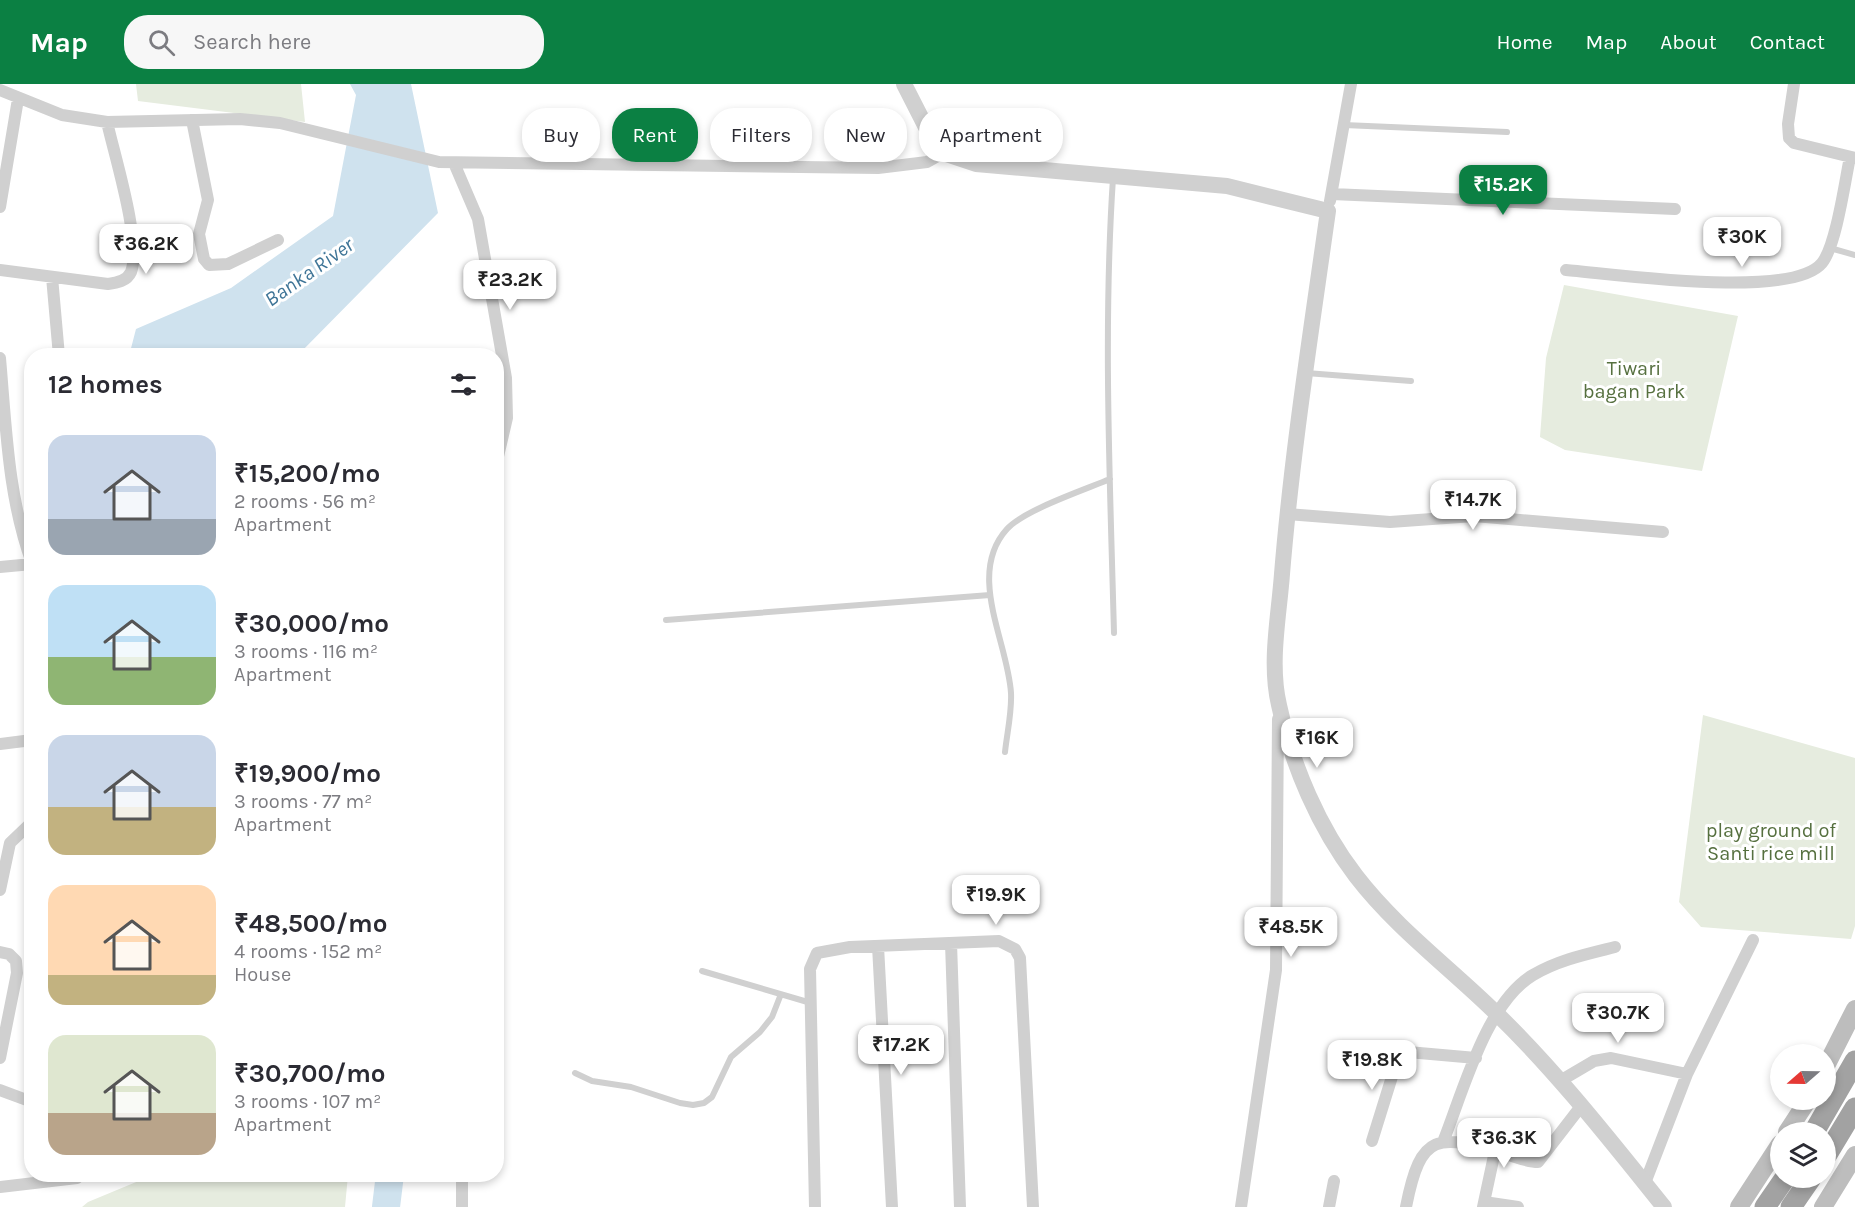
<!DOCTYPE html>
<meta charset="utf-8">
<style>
body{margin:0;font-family:Karla,sans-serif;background:#f7f7f7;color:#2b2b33;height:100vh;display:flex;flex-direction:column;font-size:22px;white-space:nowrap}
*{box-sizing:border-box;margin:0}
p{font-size:20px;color:#7c7c81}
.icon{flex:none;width:33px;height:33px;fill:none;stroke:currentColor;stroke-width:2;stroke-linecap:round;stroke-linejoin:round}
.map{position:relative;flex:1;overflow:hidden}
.side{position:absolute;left:24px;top:264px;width:480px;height:834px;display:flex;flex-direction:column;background:#fff;border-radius:24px;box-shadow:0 3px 9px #0003}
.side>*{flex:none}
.hud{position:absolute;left:522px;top:24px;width:570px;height:54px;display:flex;gap:12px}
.needle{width:39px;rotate:250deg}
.controls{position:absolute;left:1770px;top:960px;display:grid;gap:12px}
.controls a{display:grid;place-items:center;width:66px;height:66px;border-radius:50%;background:#fff;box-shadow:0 3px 9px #0003;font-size:30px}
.price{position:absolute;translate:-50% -51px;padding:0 14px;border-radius:12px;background:#fff;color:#222;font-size:20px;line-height:39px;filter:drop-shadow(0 2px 3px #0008)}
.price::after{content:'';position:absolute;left:50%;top:36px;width:18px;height:14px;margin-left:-9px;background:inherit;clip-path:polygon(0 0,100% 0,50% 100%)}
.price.current{background:#0b8043;color:#fff}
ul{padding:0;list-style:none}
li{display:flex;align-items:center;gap:18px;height:150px;padding:0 24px}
li span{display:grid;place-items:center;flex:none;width:168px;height:120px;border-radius:18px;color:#555}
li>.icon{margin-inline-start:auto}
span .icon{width:72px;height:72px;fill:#fffc;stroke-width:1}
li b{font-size:26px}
h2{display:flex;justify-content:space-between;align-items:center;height:72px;padding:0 24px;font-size:26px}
.tag{padding:0 21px;border-radius:24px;background:#fff;box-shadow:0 3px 9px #0003;font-size:21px;line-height:54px}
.tag.current{background:#0b8043;color:#fff}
header{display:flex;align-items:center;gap:36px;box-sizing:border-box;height:84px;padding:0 30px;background:#0b8043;color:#fff}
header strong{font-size:28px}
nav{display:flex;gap:33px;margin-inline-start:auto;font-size:21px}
.search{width:420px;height:54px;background:#f7f7f7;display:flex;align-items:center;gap:15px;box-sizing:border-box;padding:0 21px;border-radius:24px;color:#7c7c81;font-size:22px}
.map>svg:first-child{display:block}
.green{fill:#e6ecdf}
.water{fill:#cfe2ee}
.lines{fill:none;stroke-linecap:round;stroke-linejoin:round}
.river{stroke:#cfe2ee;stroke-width:28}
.service{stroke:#d0d0d0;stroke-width:6}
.minor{stroke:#d0d0d0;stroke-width:12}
.tertiary{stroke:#d0d0d0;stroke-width:16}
.secondary{stroke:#bdbdbd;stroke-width:18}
.trunk{stroke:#a2a2a2;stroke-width:21}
.labels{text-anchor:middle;stroke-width:6;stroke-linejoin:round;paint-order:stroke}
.park-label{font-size:20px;fill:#56703f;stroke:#fff}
.water-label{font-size:21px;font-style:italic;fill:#3f7597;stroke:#fff}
</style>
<header>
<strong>Map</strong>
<div class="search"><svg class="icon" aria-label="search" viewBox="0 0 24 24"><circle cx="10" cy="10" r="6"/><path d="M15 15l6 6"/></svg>Search here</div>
<nav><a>Home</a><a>Map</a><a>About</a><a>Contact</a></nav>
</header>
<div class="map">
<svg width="1855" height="1123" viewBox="0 0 1855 1123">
<rect width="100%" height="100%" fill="#fff"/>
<path class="green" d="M136,0H301L305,38L138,17Z
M1564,201L1738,232L1702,387L1565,366L1540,353L1546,274Z
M1703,631L1855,674V842L1851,855L1701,843L1679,818Z
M147,1090H348V1091L345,1123H82L88,1118L141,1096Z"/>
<path class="water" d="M350,0H411L438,129L299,270L129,272L136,245L231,204L333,132L356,11Z"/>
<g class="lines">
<path class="river" d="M386,1123L390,1090"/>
<path class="service" d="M1344,41L1507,48
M1113,94C1103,245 1110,397 1114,549
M1830,164L1855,171
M1306,289L1411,297
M666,536L990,511
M1005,668C1007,649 1012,628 1011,609C1008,558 966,490 1007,445C1024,426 1084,406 1110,395
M702,887L811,919
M575,989L592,997L631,1003L680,1019L693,1021L704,1019L712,1013L731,973L760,948L772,933L781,910"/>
<path class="minor" d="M1794,0L1788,40L1789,54L1794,59L1855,74
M0,6L62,31L107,38L240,35L280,39L439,78L878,84L927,78L943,69
M192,36L208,116L199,150L204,175L209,181L228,180L278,156
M454,79L478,135L506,294L507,334L496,381
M1332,110L1675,125
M1330,117L1351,0
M0,123L18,15
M0,186L108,200C117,199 127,197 131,188C142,159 114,70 107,38
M1566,186C1615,190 1792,216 1822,179C1836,162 1845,97 1850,73
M52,193L59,272
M0,274C6,342 8,414 32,479
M1287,430L1390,438L1474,432L1663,448
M0,483L32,480
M0,660L32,656
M0,806L10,759L32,738
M951,859L960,1123
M878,862L892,1123
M0,868L9,870L16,877L17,889L0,974
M1374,965L1476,974
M1560,997L1594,977L1611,974L1687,990
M0,1006L32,1018
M1372,1057L1400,967
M1443,1058C1463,1008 1486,919 1533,891C1558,876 1587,870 1615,863
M1645,1099L1687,990L1753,856
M0,1103L77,1094
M1484,1118L1518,1123
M462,1123V1090
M815,1123L810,885L817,869L850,863L999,857L1015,865L1020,874L1033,1123
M1241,1123L1276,886L1278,635
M1329,1123L1334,1097
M1406,1123C1421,1047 1437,1050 1506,1070C1516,1073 1527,1078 1538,1078L1582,1021
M1483,1123L1495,1067"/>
<path class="tertiary" d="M904,0L931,53L943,69L976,80L1227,102L1328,127C1311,248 1292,368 1282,490C1279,532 1269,579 1279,621C1292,681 1319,744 1356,792C1396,844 1449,883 1495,928C1557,988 1610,1056 1664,1123"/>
<path class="secondary" d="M1826,982L1855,925
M1787,1048L1808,1016
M1739,1123L1780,1060
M1823,1123L1855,1071"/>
<path class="trunk" d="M1814,1048L1855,977
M1826,1072L1855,1024
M1765,1123L1785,1094
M1791,1123L1811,1094"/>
</g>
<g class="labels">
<g class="park-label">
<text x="1634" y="291">Tiwari<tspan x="1634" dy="23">bagan Park</tspan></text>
<text x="1771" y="753">play ground of<tspan x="1771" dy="23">Santi rice mill</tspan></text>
</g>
<g class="water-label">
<text transform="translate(309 188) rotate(-35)" y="7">Banka River</text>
</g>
</g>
</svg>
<div class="controls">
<a><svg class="needle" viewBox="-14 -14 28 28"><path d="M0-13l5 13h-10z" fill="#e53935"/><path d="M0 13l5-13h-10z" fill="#7c7c81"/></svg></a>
<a><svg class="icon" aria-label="layers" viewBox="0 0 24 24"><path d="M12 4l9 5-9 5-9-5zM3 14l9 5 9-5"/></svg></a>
</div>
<b class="price current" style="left:1503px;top:132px">₹15.2K</b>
<b class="price" style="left:1742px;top:184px">₹30K</b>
<b class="price" style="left:146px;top:191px">₹36.2K</b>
<b class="price" style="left:510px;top:227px">₹23.2K</b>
<b class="price" style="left:1473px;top:447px">₹14.7K</b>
<b class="price" style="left:1317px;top:685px">₹16K</b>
<b class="price" style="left:996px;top:842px">₹19.9K</b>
<b class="price" style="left:1291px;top:874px">₹48.5K</b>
<b class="price" style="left:1618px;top:960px">₹30.7K</b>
<b class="price" style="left:901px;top:992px">₹17.2K</b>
<b class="price" style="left:1372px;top:1007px">₹19.8K</b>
<b class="price" style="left:1504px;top:1085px">₹36.3K</b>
<div class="hud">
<a class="tag">Buy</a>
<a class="tag current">Rent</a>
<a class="tag">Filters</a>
<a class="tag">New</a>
<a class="tag">Apartment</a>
</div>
<section class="side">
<h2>12 homes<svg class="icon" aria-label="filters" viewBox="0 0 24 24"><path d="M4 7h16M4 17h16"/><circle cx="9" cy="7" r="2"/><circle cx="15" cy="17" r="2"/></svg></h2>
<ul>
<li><span style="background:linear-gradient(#c9d6e8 70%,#9aa5b1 0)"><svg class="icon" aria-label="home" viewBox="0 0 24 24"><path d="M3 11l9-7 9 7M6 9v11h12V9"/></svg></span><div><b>₹15,200/mo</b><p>2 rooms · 56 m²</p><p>Apartment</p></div></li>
<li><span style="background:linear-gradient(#bfe0f5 60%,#8fb573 0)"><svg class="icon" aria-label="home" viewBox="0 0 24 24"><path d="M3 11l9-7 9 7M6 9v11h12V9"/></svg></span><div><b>₹30,000/mo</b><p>3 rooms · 116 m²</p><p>Apartment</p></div></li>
<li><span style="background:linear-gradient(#c9d6e8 60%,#c2b280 0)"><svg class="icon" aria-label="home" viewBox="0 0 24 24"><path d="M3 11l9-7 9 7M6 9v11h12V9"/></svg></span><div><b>₹19,900/mo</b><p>3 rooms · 77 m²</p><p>Apartment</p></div></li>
<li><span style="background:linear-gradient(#ffd9b3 75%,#c2b280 0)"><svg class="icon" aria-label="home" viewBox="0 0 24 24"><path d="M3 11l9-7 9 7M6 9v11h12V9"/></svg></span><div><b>₹48,500/mo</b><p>4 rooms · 152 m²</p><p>House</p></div></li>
<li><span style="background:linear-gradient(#dfe7d0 65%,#b9a48a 0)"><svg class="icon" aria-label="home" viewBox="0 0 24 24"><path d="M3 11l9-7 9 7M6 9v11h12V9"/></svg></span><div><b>₹30,700/mo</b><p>3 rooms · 107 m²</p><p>Apartment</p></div></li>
</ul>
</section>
</div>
